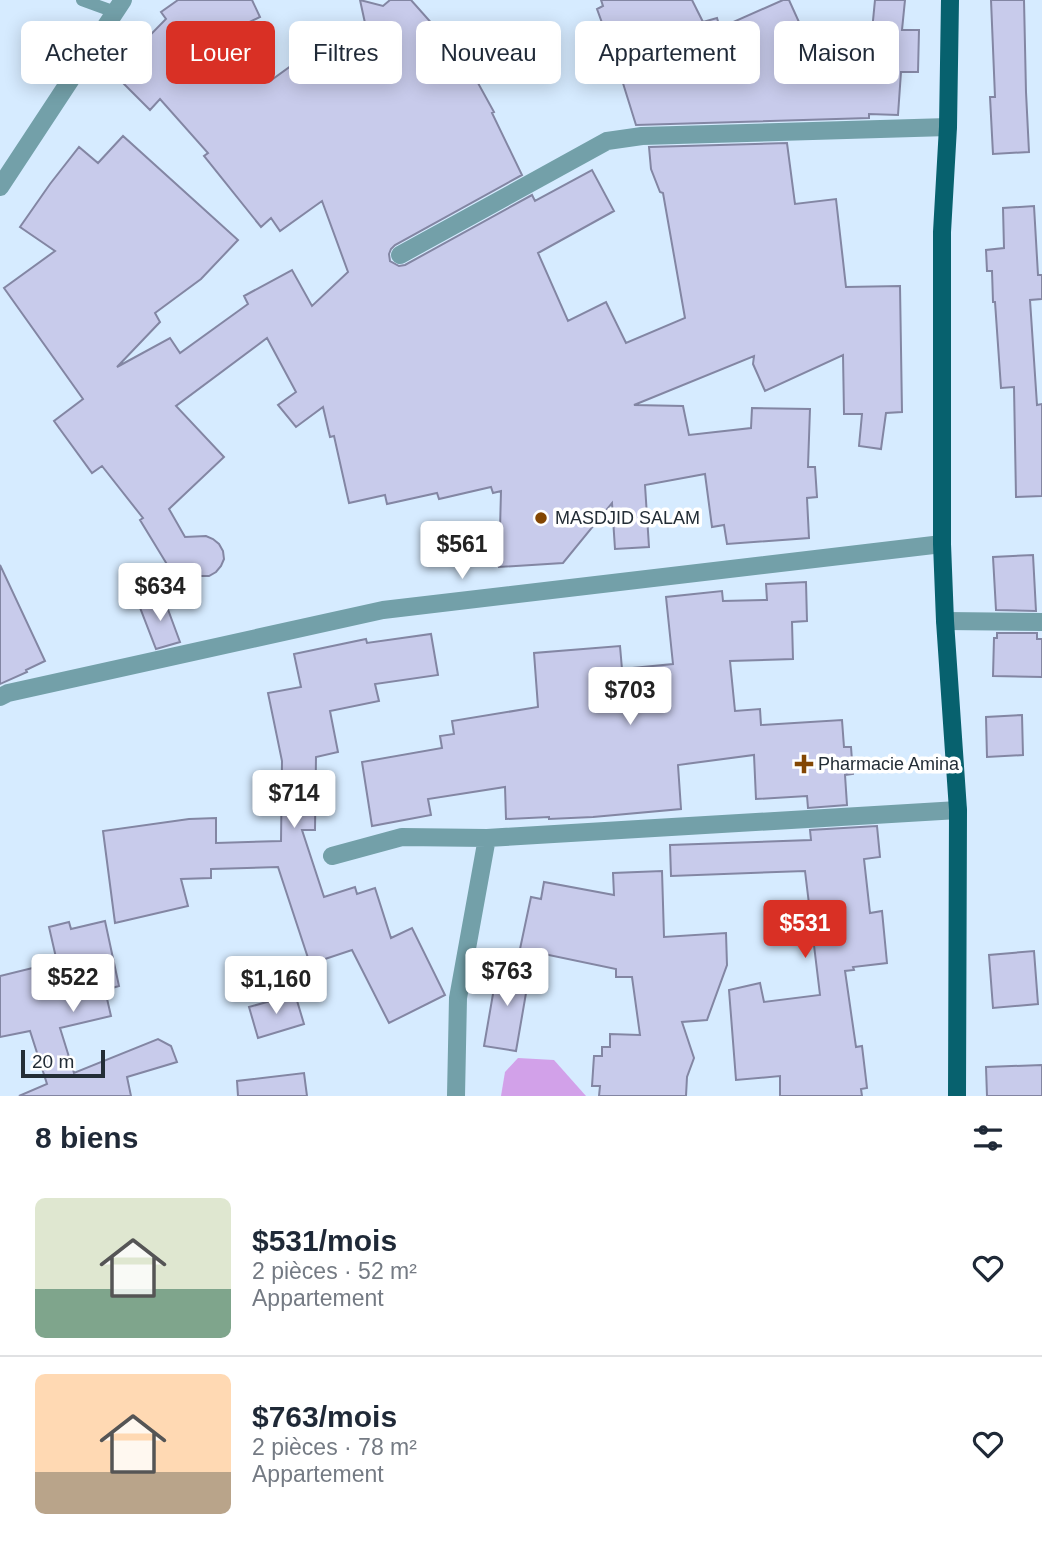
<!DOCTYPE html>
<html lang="fr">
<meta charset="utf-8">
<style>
body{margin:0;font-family:Arial,sans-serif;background:#f2f2f3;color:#1f2937;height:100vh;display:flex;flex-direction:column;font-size:26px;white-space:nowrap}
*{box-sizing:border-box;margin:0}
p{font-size:23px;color:#747a83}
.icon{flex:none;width:38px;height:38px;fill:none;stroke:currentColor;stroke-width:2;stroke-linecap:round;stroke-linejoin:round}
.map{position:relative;height:1096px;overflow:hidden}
.panel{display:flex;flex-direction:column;background:#fff;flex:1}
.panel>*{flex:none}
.hud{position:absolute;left:21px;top:21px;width:1001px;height:63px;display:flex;gap:14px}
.scale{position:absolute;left:21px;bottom:18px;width:84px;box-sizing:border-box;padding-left:7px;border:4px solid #232d36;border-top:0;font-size:19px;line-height:24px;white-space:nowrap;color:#232d36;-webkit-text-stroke:5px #fff;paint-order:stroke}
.price{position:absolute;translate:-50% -60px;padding:0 16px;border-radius:7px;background:#fff;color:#222;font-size:23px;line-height:46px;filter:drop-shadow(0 2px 4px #0008)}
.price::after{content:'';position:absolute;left:50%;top:42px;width:21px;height:16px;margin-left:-10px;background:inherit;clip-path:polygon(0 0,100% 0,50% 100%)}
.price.selected{background:#d93025;color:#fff}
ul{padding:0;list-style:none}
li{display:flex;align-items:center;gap:21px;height:175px;padding:0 35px}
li+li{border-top:2px solid #e0e1e3}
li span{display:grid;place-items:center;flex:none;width:196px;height:140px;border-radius:10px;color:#555}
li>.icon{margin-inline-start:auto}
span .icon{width:84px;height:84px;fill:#fffc;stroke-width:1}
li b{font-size:30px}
h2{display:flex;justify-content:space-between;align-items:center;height:84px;padding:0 35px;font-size:30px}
.chip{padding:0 24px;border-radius:10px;background:#fff;box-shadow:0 4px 18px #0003;font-size:24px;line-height:63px}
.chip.selected{background:#d93025;color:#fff}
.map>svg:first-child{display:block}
.forest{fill:#d2a1e9}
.building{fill:#c8cbeb;stroke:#8386a3;stroke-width:2}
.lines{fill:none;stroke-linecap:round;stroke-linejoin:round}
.service{stroke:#73a0a9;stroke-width:12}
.minor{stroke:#73a0a9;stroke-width:18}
.primary{stroke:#07616e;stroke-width:18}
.poi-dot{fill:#834603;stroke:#fff;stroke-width:2.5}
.labels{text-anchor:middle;stroke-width:7;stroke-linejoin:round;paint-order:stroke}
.poi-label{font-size:18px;fill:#232d36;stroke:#fff;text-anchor:start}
</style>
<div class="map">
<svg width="1042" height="1096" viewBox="0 0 1042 1096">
<rect width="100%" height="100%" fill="#d6ebff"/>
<path class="forest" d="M518,1058L554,1060L586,1096H501L505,1072Z"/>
<path class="building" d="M178,0H252L260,17L239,27L270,81L320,45L328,56L365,23L360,0L383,6L390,0H411L467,63L494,112L492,113L522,175L395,245L391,249L389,254L390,261L399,266L405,265L532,195L535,201L592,170L614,211L538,253L568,321L606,302L626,343L685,318L663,193L660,192L651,169L649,147L787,143L795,204L836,199L846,287L900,286L902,412L886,413L881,449L859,446L862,414H844L843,355L765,391L753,364L754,356L634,405L683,406L689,435L751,428L752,408L810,409L808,467H815L817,497L807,498L809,538L727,544L724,525L712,527L705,474L645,485L649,547L615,549L612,503L563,563L499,567L501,491L493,493L491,487L439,499L437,493L387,504L385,495L349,503L334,436L330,437L323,407L296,427L278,405L296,392L267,338L176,406L224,457L169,509L185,537L206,536L213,539L219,544L223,551L224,559L221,566L216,572L209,576H201L168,566L140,520L143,518L102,466L92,473L54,421L83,399L4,288L55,251L20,227L50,184L79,147L98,163L123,136L238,240L201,279L155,313L160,322L117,367L170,338L180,353L248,304L244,296L292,270L312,306L348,272L322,201L280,231L271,218L261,227L204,156L208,153L160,99L150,110L113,73L166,19L161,12Z
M601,0H692L703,22L717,18L720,28L783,0H789L803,31H872L875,0H905L902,30H919L918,72H901L898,115L869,114V118L636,125L617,64L597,9L603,6Z
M991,0H1024L1026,92L1029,152L993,154L990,97H995Z
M1034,206L1038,275H1042V299L1030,300L1037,405L1042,404V496L1016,497L1014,387L1001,388L995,302H993L992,271H987L986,250L1004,248L1003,208Z
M1033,555L1036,611L996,610L993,557Z
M0,565L45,661L26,670L27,672L0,684Z
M806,582L807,621L792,622L793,659L730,661L735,711L760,709L761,725L842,720L844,747H851L853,774L845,775L847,805L808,808L807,796L756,799L754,755L678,765L681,809L593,817L549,819V817L506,819L505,787L428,799L431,815L372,826L362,762L442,748L440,736L454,734L452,721L538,707L534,653L620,646L622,669L673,664L666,597L722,591L723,601L767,600L766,584Z
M163,596L180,642L156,649L139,605Z
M997,633H1037V639H1042V677L993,676L994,638H997Z
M431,634L438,675L375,684L379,701L330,711L338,752L316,757L315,830H302L324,897L355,887L357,894L375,888L391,938L412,928L445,995L389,1023L352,950L310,964L278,867L211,869V878L181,879L188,906L115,923L103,831L189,819L216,818V843L281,841L282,761L268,693L301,687L294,654L366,639L367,643Z
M1022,715L1023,755L987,757L986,717Z
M877,826L880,857L864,859L870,913L882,911L887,963L853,967L854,970L845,971L856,1047L862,1046L867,1088L861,1089L862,1096H780V1076L736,1080L729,990L760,983L764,1002L820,995L805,871L671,876L670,845L811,840L810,830Z
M662,871L664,937L726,933L727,965L707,1020L682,1022L694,1058L687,1077L686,1096H599L600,1086H592L594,1056H602V1047H610V1034L640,1035L632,977H616V969L520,949L531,897L541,899L544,882L614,895L613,873Z
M105,921L119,986L105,990L111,1016L60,1028L74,1073L158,1039L171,1046L177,1062L127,1077L131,1096H19L47,1084L30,1031L0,1037V976L57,962L49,927L69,922L71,929Z
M1034,951L1038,1004L993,1008L989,955Z
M498,965L530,970L516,1051L484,1046Z
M295,994L304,1024L258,1038L249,1007Z
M1042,1065V1096H987L986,1067Z
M304,1073L307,1096H238L237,1081Z"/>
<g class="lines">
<path class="service" d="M82,0L115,12"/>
<path class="minor" d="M0,187L123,0
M400,255L607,141L642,136L948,127
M945,621L1042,622
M0,697L8,693L383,610L942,544
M332,856L402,837L487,838
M456,1096L458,998L487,838L958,810"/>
<path class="primary" d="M950,0L948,127L942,232V544L945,621L958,810L957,1096"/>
</g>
<g class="poi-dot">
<circle cx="541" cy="518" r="7"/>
<path d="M800.5 753.5h7v7h7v7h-7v7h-7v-7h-7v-7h7z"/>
</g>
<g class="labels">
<g class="poi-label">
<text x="555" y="524">MASDJID SALAM</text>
<text x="818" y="770">Pharmacie Amina</text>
</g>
</g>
</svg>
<div class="scale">20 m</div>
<b class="price" style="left:462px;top:581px">$561</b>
<b class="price" style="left:160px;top:623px">$634</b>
<b class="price" style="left:630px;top:727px">$703</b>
<b class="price" style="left:294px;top:830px">$714</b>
<b class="price selected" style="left:805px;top:960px">$531</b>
<b class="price" style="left:507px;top:1008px">$763</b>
<b class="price" style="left:73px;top:1014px">$522</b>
<b class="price" style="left:276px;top:1016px">$1,160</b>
<div class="hud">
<a class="chip">Acheter</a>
<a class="chip selected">Louer</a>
<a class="chip">Filtres</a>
<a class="chip">Nouveau</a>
<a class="chip">Appartement</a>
<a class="chip">Maison</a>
</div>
</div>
<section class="panel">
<h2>8 biens<svg class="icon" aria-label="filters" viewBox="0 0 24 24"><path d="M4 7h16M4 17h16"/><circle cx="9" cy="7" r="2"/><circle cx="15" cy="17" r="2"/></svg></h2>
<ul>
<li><span style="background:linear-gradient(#dfe7d0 65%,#7fa58c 0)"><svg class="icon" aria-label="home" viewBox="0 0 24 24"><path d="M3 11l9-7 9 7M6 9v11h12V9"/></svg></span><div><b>$531/mois</b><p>2 pièces · 52 m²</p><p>Appartement</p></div><svg class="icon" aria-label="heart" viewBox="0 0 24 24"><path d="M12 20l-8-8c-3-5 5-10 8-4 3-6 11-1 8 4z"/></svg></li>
<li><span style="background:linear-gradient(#ffd9b3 70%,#b9a48a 0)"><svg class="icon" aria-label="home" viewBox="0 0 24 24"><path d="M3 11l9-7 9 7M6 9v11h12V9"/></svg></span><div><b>$763/mois</b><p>2 pièces · 78 m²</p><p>Appartement</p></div><svg class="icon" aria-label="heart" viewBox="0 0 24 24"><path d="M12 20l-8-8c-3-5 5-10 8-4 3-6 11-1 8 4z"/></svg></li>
</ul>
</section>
